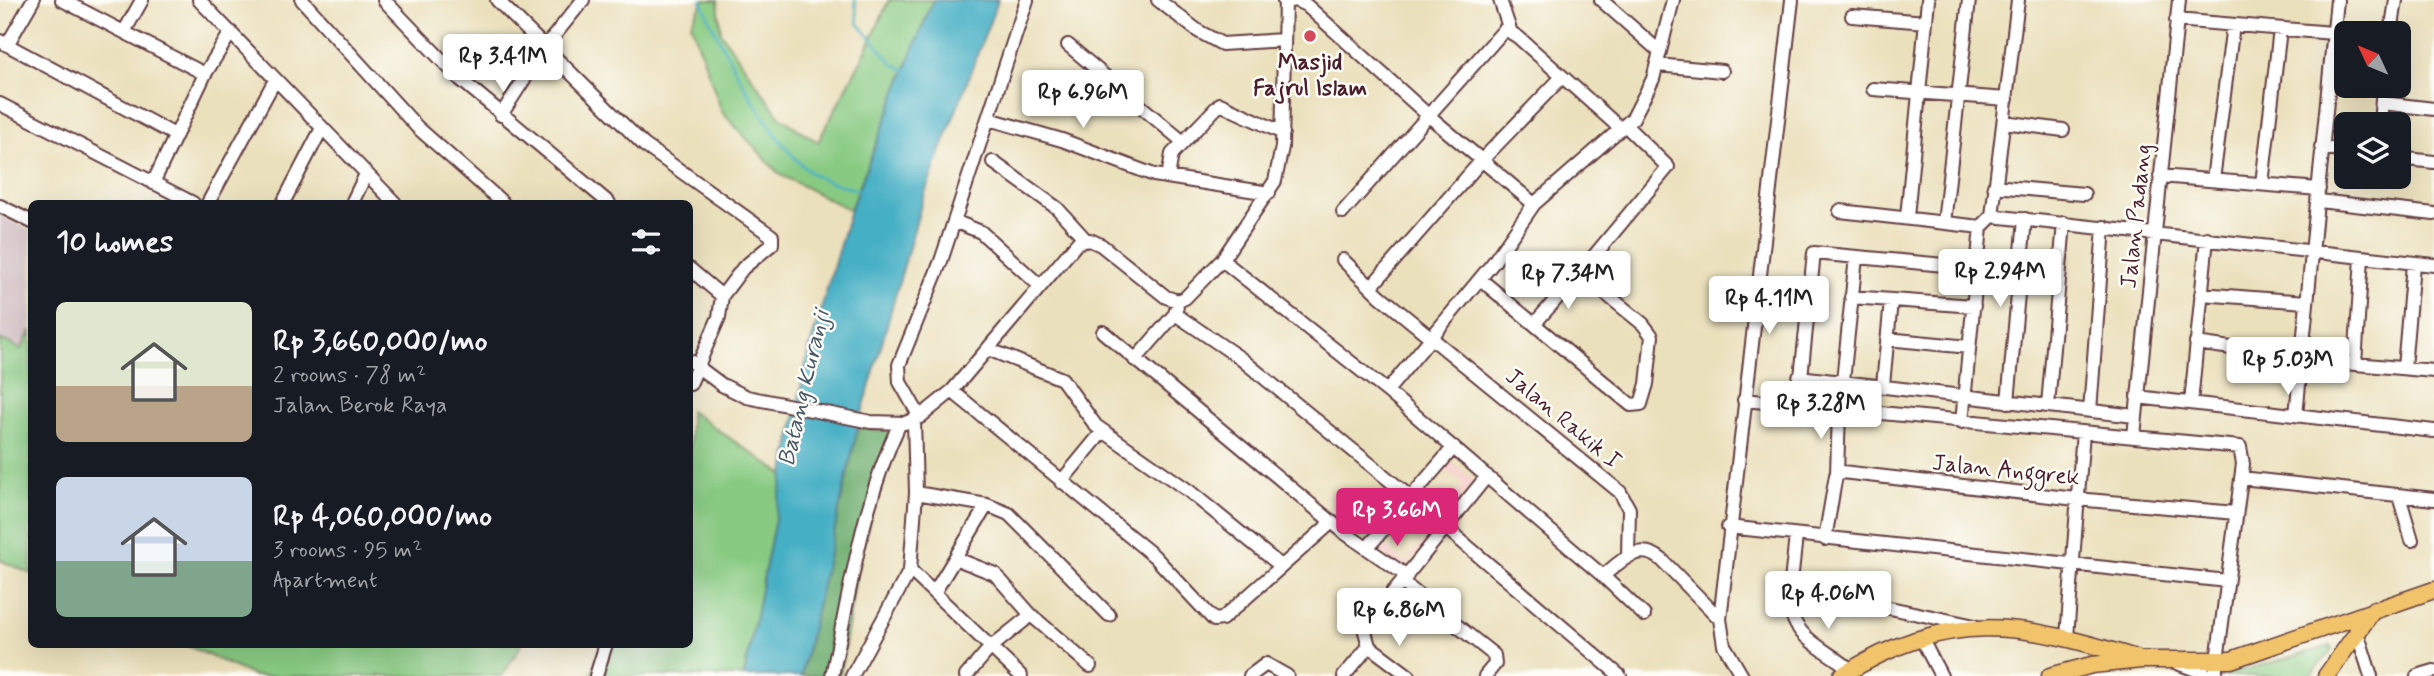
<!DOCTYPE html>
<meta charset="utf-8">
<style>
body{margin:0;font-family:Mynerve,sans-serif;background:#20242c;color:#f1f3f6;height:100vh;display:flex;flex-direction:column;font-size:26px;white-space:nowrap}
*{box-sizing:border-box;margin:0}
p{font-size:23px;color:#9ea1a6}
.icon{flex:none;width:38px;height:38px;fill:none;stroke:currentColor;stroke-width:2;stroke-linecap:round;stroke-linejoin:round}
.map{position:relative;flex:1;overflow:hidden}
.side{position:absolute;left:28px;top:200px;width:665px;height:448px;display:flex;flex-direction:column;background:#171b24;border-radius:10px;box-shadow:0 7px 28px #0002}
.side>*{flex:none}
.needle{width:46px;rotate:314deg}
.fabs{position:absolute;left:2334px;top:21px;display:grid;gap:14px}
.fabs a{display:grid;place-items:center;width:77px;height:77px;border-radius:10px;background:#171b24;box-shadow:0 7px 28px #0002;font-size:35px}
.price{position:absolute;translate:-50% -60px;padding:0 16px;border-radius:7px;background:#fff;color:#222;font-size:23px;line-height:46px;filter:drop-shadow(0 2px 4px #0008)}
.price::after{content:'';position:absolute;left:50%;top:42px;width:21px;height:16px;margin-left:-10px;background:inherit;clip-path:polygon(0 0,100% 0,50% 100%)}
.price.on{background:#db2777;color:#fff}
ul{padding:0;list-style:none}
li{display:flex;align-items:center;gap:21px;height:175px;padding:0 28px}
li span{display:grid;place-items:center;flex:none;width:196px;height:140px;border-radius:10px;color:#555}
li>.icon{margin-inline-start:auto}
span .icon{width:84px;height:84px;fill:#fffc;stroke-width:1}
li b{font-size:30px}
h2{display:flex;justify-content:space-between;align-items:center;height:84px;padding:0 28px;font-size:30px}
.map>svg:first-child{display:block}
.built{fill:#f7d0cd;fill-rule:evenodd}
.industrial{fill:#d2bec3}
.green{fill:#88ca82;stroke:#697456;stroke-width:2}
.forest{fill:#6eae70;stroke:#5c664e;stroke-width:2}
.water{fill:#45afc4;stroke:#486778;stroke-width:2}
.lines{fill:none;stroke-linecap:round;stroke-linejoin:round}
.stream{stroke:#45afc4;stroke-width:2.5}
.minor-casing{stroke:#623c41;stroke-width:16}
.major-casing{stroke:#623c41;stroke-width:19}
.minor{stroke:#fff;stroke-width:12}
.major{stroke:#f1c36a;stroke-width:16}
.poi-dot{fill:#d1495b;stroke:#fdfcf7;stroke-width:2.5}
.labels{text-anchor:middle;stroke-width:5;stroke-linejoin:round;paint-order:stroke}
.poi-label{font-size:23px;font-weight:bold;fill:#4a1f2b;stroke:#fdfcf7}
.street-label{font-size:23px;fill:#4a1f2b;stroke:#fdfcf7}
.water-label{font-size:24px;font-style:italic;fill:#485968;stroke:#fdfcf7}
</style>
<div class="map">
<svg width="2434" height="676" viewBox="0 0 2434 676">
<rect width="100%" height="100%" fill="#fdfcf7"/>
<filter id="ink" filterUnits="userSpaceOnUse"><feTurbulence type="fractalNoise" baseFrequency=".0143" numOctaves="2"/><feDisplacementMap in="SourceGraphic" scale="14" xChannelSelector="R" yChannelSelector="G"/><feConvolveMatrix kernelMatrix="1 2 1 2 8 2 1 2 1" color-interpolation-filters="sRGB"/></filter>
<filter id="wash" filterUnits="userSpaceOnUse"><feTurbulence type="fractalNoise" baseFrequency=".00686" numOctaves="4" result="noise"/><feDisplacementMap in="SourceGraphic" scale="28" xChannelSelector="R" yChannelSelector="G"/><feGaussianBlur stdDeviation="1.57" result="paint"/><feColorMatrix in="noise" values="0 0 0 0 0 0 0 0 0 0 0 0 0 0 0 0 0 1.4 0 .05"/><feComposite in="paint" operator="in"/></filter>
<g filter="url(#wash)">
<rect width="100%" height="100%" fill="#ebe0bc"/>
<path class="built" d="M1442,455L1475,481L1403,570L1370,544ZM1440,465L1452,476L1430,502L1418,491ZM1454,475L1464,484L1442,509L1432,500ZM1403,510L1415,522L1389,550L1377,539ZM1412,527L1425,538L1404,563L1391,552Z"/>
<path class="industrial" d="M0,215L31,231V330L21,349L0,339Z"/>
<path class="green" d="M704,0H718L721,33L780,117L818,142L867,49L889,0H933L850,210L779,174L722,112L691,23Z
M31,330V574L0,560V339L21,349Z
M690,411L784,475L744,676H591L601,644H690Z
M184,644H522L502,676H254Z
M2331,646L2332,651L2309,676H2218L2222,668L2244,670Z"/>
<path class="forest" d="M858,427L893,432L858,564L840,676H801Z"/>
<path class="water" d="M933,0H998L923,198L858,427L801,676H744L807,357L850,210Z"/>
<g class="lines">
<path class="stream" d="M701,0C720,46 771,142 810,172C822,182 845,185 860,191
M855,0L858,23L893,64L906,70"/>
</g>
</g>
<g filter="url(#ink)">
<g class="lines">
<g class="minor-casing">
<path id="minor" d="M62,0L205,74L231,32
M199,0L395,203
M302,0L417,127L503,203
M384,0L460,79L609,203
M497,0L644,145L772,236V244L743,268L722,296
M1158,0L1198,31L1222,44L1283,40
M1500,0L1510,30
M1601,0L1660,52
M1284,2L1295,0L1306,5L1429,116L1534,204L1493,263L1387,391
M1852,16L1926,22
M2176,20L2333,33
M124,32L142,0
M2391,33L2396,0
M0,41L175,135
M7,45L33,0
M1068,45L1182,141
M1657,65L1722,71
M1873,89L2007,99
M2382,103L2434,109
M0,104L193,203
M501,115L545,47L583,0
M989,119L1062,140L1154,175L1269,193
M2004,122L2063,130
M2380,124L2383,86
M2321,147L2347,151
M2399,158L2434,162
M993,162L1057,208L1086,240
M2160,176L2319,189
M1168,177L1172,154L1220,104L1283,133
M2213,180L2233,25
M153,183L205,74
M2262,184L2280,29
M1994,186L2084,194
M2319,201L2434,214
M208,203L275,80
M283,203L322,128
M352,203L366,174
M1534,204L1633,118L1653,79L1673,0
M0,206L32,222
M1840,211L1981,227
M1343,212L1505,29L1518,37L1620,128
M1992,216L2434,265
M1907,217L1928,0
M954,221L981,232L1039,285
M1944,223L1969,0
M1222,260L1387,391L1603,576C1621,561 1639,541 1662,560L1720,619
M1343,260L1380,296L1620,492L1629,509L1628,555
M690,269L722,296L719,317L690,384
M1579,274L1668,167L1625,125
M1480,279L1631,405L1641,404L1647,384L1652,336L1643,324L1584,276L1576,277L1535,323
M1371,287L1482,160L1562,77
M2201,294L2306,302
M1851,297L1974,306
M1175,314L1240,358L1410,497
M1103,332L1345,533L1407,576
M1887,339L1969,347
M2196,343L2322,361L2434,371
M988,349L1062,379L1096,426L1189,491L1281,566
M1135,360L1175,314L1177,306
M690,361L722,385L747,397L871,422L905,423L920,417L952,391L1078,242L1090,240L1101,245L1166,297L1178,301L1185,298L1222,260L1275,181L1282,147L1285,0
M2355,364L2362,258
M2404,368L2413,264
M1799,377L2135,416
M1843,381L1856,257
M1883,385L1891,301
M952,391L1154,556L1214,620L1222,619L1332,522
M2137,397L2434,431
M1744,400L2240,447L2243,464L2215,676
M2008,402L2025,219
M2191,403L2207,238
M2048,405L2064,223
M1798,406L1814,253L1977,268
M2090,411L2104,227
M2296,415L2337,0
M920,417L900,382L899,365L941,261L1027,0
M1962,422L1981,227L1992,216L2018,0
M2134,436L2179,0
M1837,474L1839,410
M2241,478L2434,499
M1061,482L1103,431
M916,493L987,505L1009,514L1109,615
M2399,496L2412,540
M1728,527L2227,581
M1446,528L1620,676
M1796,536L1789,600L1890,608L1975,626
M1825,539L1836,475L1842,472L2076,499L2236,513
M1368,547L1454,447
M957,559L995,574L1031,615
M910,570L1021,676
M1603,576L1644,615
M1402,582L1494,655L1495,664L1485,676
M934,593L987,505
M1789,600C1792,640 1823,646 1851,670
M2356,629L2371,676
M2067,637L2083,432
M1921,638L1941,676
M2177,663L2212,676
M596,676L606,644
M832,676C850,591 862,504 899,425
M852,676L910,570L916,493L914,420
M966,676L990,648L1031,615L1090,666
M1250,676L1266,664L1287,676
M1344,676L1369,646
M1409,676L1369,646L1364,628L1487,476
M1742,676L1724,645L1720,619L1792,0
M2417,676L2434,671"/>
</g>
<g class="major-casing">
<path id="major" d="M1841,676C1948,609 2021,622 2136,658
M2050,676L2092,665L2141,660H2231L2434,590
M2326,676L2374,609"/>
</g>
<use href="#minor" class="minor"/>
<use href="#major" class="major"/>
</g>
</g>
<circle class="poi-dot" cx="1310" cy="36" r="7"/>
<g class="labels">
<g class="poi-label">
<text x="1310" y="69">Masjid<tspan x="1310" dy="26">Fajrul Islam</tspan></text>
</g>
<g class="street-label">
<text transform="translate(2135 216) rotate(-84)" y="8">Jalan Padang</text>
<text transform="translate(1564 418) rotate(40)" y="8">Jalan Rakik I</text>
<text transform="translate(2006 469) rotate(6)" y="8">Jalan Anggrek</text>
</g>
<g class="water-label">
<text transform="translate(803 388) rotate(-77)" y="8">Batang Kuranji</text>
</g>
</g>
</svg>
<div class="fabs">
<a><svg class="needle" viewBox="-14 -14 28 28"><path d="M0-13l5 13h-10z" fill="#e53935"/><path d="M0 13l5-13h-10z" fill="#9ea1a6"/></svg></a>
<a><svg class="icon" aria-label="layers" viewBox="0 0 24 24"><path d="M12 4l9 5-9 5-9-5zM3 14l9 5 9-5"/></svg></a>
</div>
<b class="price" style="left:503px;top:94px">Rp 3.41M</b>
<b class="price" style="left:1083px;top:130px">Rp 6.96M</b>
<b class="price" style="left:2000px;top:309px">Rp 2.94M</b>
<b class="price" style="left:1568px;top:311px">Rp 7.34M</b>
<b class="price" style="left:1769px;top:336px">Rp 4.11M</b>
<b class="price" style="left:2288px;top:397px">Rp 5.03M</b>
<b class="price" style="left:1821px;top:441px">Rp 3.28M</b>
<b class="price on" style="left:1397px;top:548px">Rp 3.66M</b>
<b class="price" style="left:1828px;top:631px">Rp 4.06M</b>
<b class="price" style="left:1399px;top:648px">Rp 6.86M</b>
<section class="side">
<h2>10 homes<svg class="icon" aria-label="filters" viewBox="0 0 24 24"><path d="M4 7h16M4 17h16"/><circle cx="9" cy="7" r="2"/><circle cx="15" cy="17" r="2"/></svg></h2>
<ul>
<li><span style="background:linear-gradient(#dfe7d0 60%,#b9a48a 0)"><svg class="icon" aria-label="home" viewBox="0 0 24 24"><path d="M3 11l9-7 9 7M6 9v11h12V9"/></svg></span><div><b>Rp 3,660,000/mo</b><p>2 rooms · 78 m²</p><p>Jalan Berok Raya</p></div></li>
<li><span style="background:linear-gradient(#c9d6e8 60%,#7fa58c 0)"><svg class="icon" aria-label="home" viewBox="0 0 24 24"><path d="M3 11l9-7 9 7M6 9v11h12V9"/></svg></span><div><b>Rp 4,060,000/mo</b><p>3 rooms · 95 m²</p><p>Apartment</p></div></li>
</ul>
</section>
</div>
